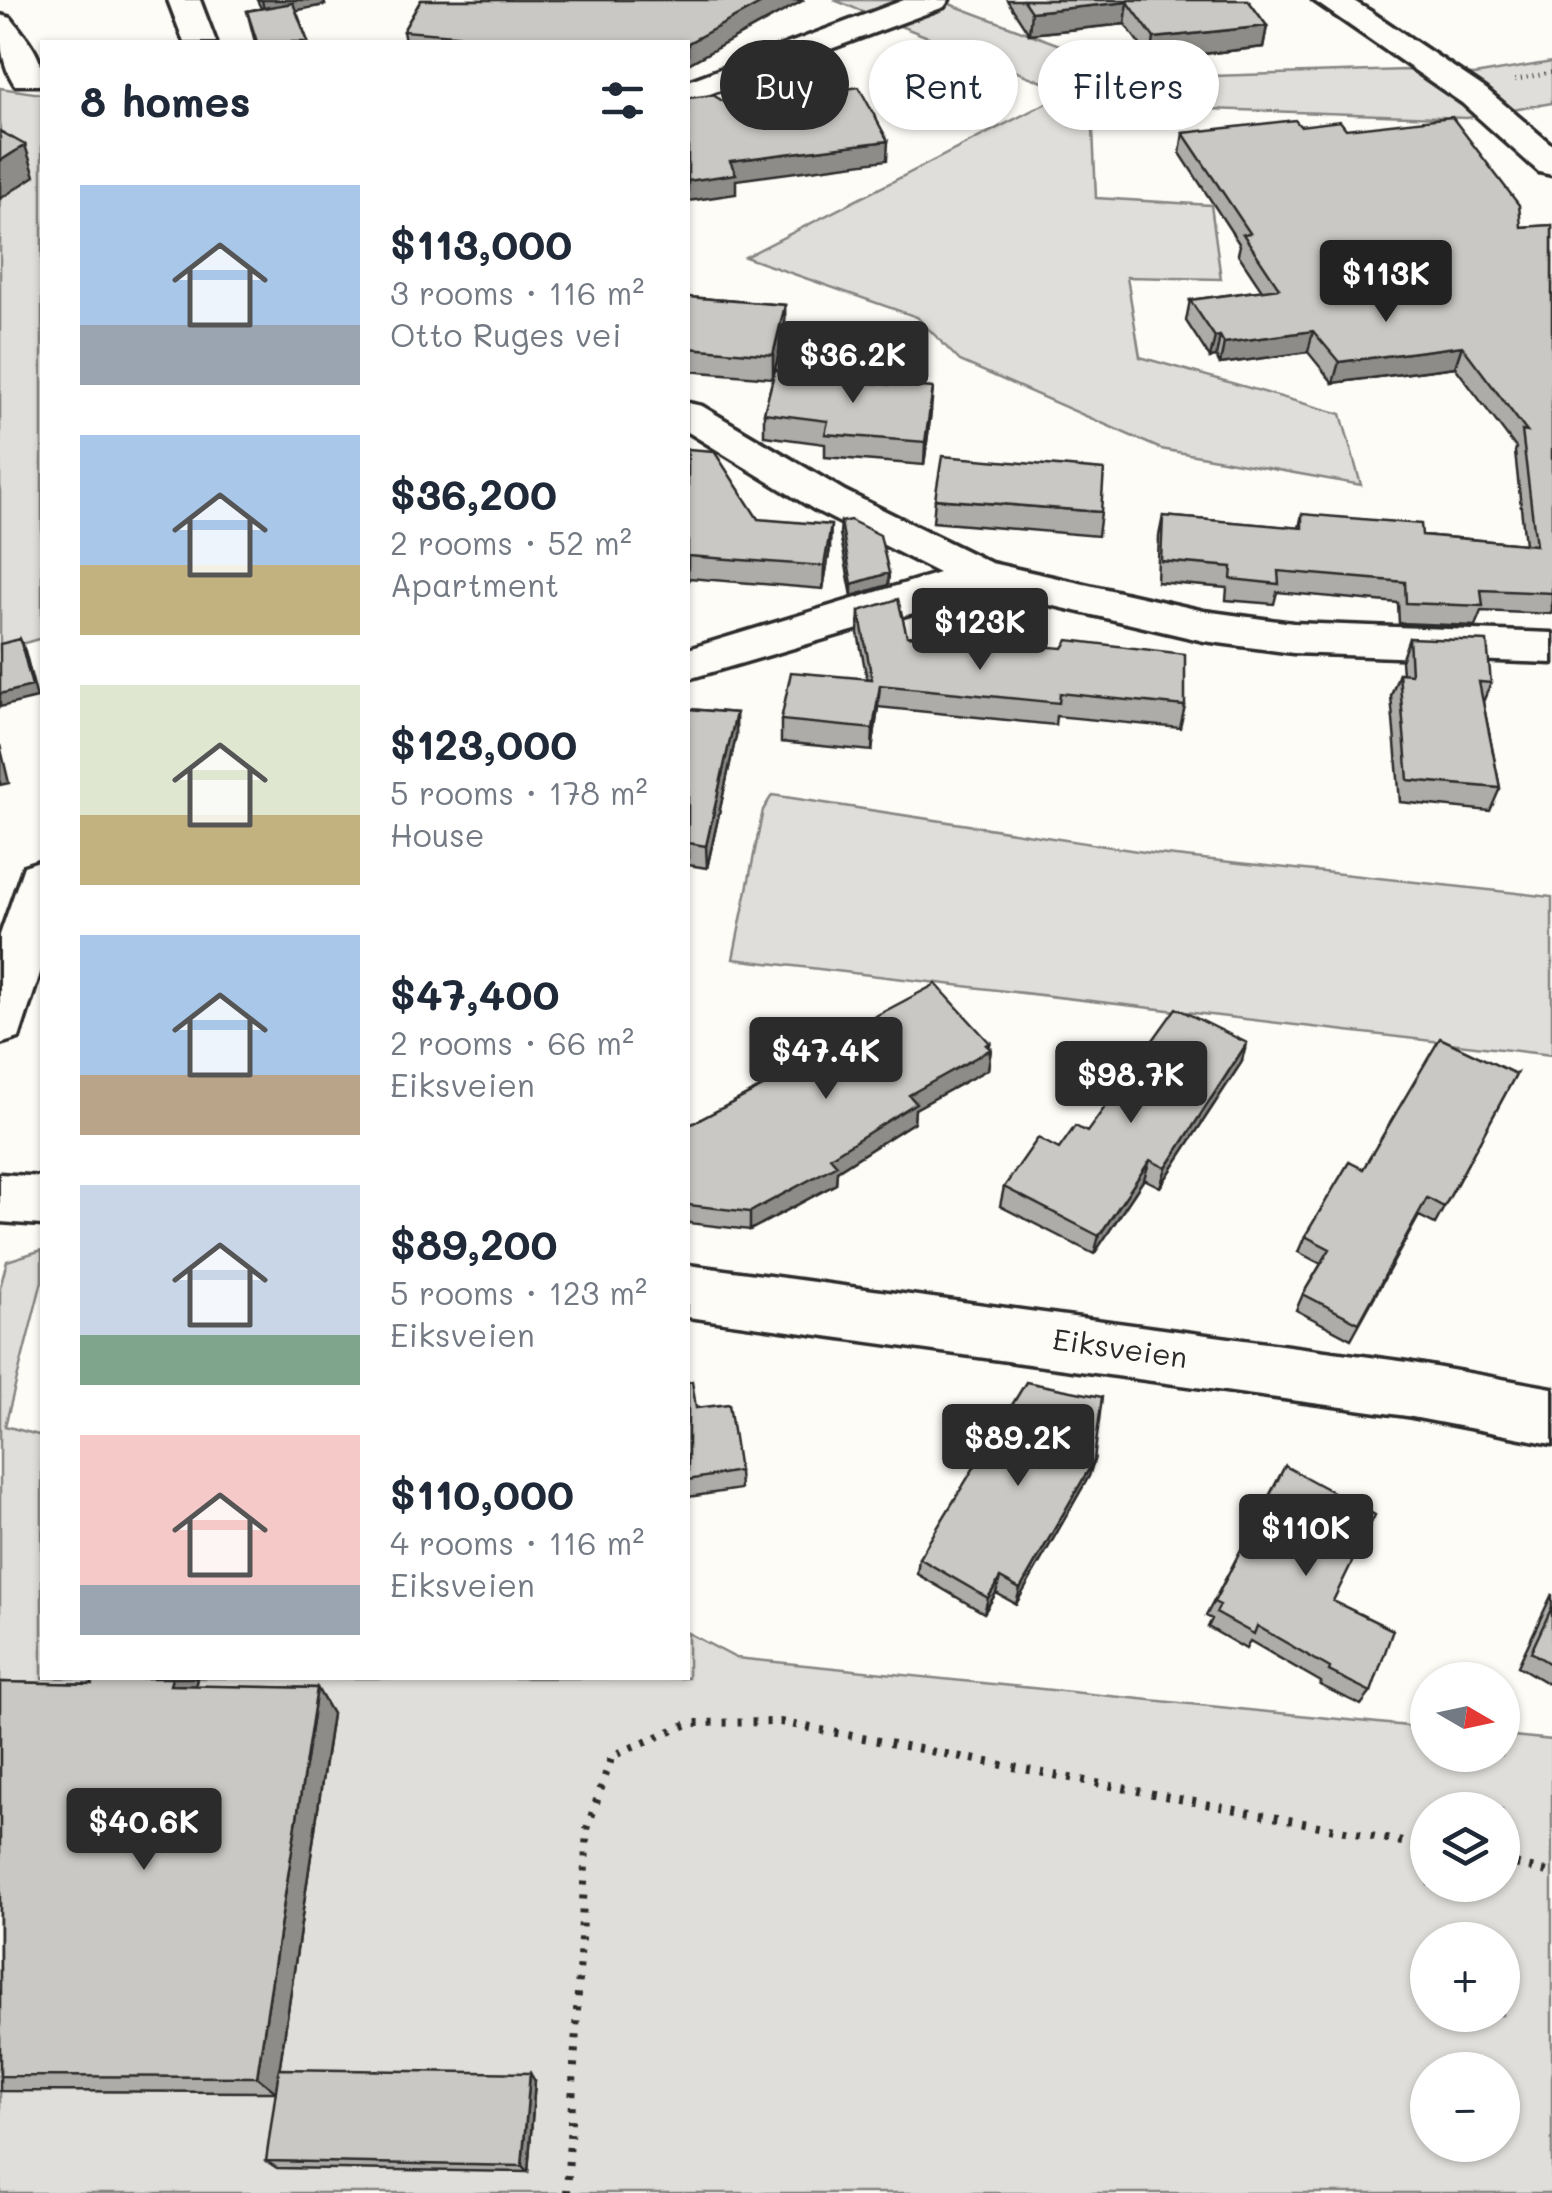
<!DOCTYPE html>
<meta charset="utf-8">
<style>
body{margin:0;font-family:Mali,sans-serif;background:#f6f6f7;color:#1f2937;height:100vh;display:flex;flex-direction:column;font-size:38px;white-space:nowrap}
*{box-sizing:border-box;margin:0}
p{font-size:32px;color:#747a83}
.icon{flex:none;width:55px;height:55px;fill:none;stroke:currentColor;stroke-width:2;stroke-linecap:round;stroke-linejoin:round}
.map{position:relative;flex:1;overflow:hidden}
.drawer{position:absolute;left:40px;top:40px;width:650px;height:1640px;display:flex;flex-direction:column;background:#fff;border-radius:0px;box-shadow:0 2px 8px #0004}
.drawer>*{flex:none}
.banner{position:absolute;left:720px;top:40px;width:680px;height:90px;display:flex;gap:20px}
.needle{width:65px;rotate:99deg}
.tools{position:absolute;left:1410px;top:1662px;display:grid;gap:20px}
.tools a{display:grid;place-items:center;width:110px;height:110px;border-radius:50%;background:#fff;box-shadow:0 2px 8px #0004;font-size:50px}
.price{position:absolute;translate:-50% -85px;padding:0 22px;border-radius:10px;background:#2b2b2b;color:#fff;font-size:32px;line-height:65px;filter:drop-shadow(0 2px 5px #0008)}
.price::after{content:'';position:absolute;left:50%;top:60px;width:30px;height:22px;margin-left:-15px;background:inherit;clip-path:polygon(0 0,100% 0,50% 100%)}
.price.current{background:#222;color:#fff}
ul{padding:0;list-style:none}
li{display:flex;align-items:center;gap:30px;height:250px;padding:0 40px}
li span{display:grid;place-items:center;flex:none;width:280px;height:200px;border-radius:0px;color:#555}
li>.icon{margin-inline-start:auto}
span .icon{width:120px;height:120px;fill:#fffc;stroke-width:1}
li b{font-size:42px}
h2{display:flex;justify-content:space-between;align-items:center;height:120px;padding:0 40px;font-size:42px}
.chip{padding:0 35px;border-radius:45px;background:#fff;box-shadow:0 2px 8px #0004;font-size:35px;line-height:90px}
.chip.current{background:#2b2b2b;color:#fff}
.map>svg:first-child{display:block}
.green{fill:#dfdeda;stroke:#858482;stroke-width:2.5;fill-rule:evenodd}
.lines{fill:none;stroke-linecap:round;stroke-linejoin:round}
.minor-casing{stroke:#2b2b2b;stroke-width:7}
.path-far1{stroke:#2b2b2b;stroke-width:4;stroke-dasharray:1 5;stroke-linecap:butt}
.path{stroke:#2b2b2b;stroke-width:8;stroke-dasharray:4 10;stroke-linecap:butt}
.minor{fill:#fdfcf7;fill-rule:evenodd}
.wall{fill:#adaca9;stroke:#2b2b2b;stroke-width:2.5}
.shaded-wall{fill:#8d8c89;stroke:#2b2b2b;stroke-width:2.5}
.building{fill:#c9c8c4;stroke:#2b2b2b;stroke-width:2.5}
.labels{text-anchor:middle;stroke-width:9;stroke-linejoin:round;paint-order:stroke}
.street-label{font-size:30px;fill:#2b2b2b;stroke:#fdfcf7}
</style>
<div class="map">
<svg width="1552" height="2193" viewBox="0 0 1552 2193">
<rect width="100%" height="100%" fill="#fdfcf7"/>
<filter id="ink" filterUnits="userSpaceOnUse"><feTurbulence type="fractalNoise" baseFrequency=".01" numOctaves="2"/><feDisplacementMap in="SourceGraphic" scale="20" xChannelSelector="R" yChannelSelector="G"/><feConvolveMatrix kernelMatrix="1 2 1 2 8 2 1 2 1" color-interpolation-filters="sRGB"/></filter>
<g filter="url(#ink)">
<path class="green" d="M834,0H939L1148,78L1406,70L1474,75L1552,62V103L1467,118L1092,105L1096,198L1211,205L1221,279L1127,277L1140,357L1341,414L1361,485L1161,449L960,361L917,317L745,257L1068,92Z
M0,88L42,94V638L0,650Z
M772,795L1157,854L1552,897V1055L733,959L763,810Z
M42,1250V1281L5,1426L42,1436V1678H688V1633L736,1658L1427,1728L1428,1755H1502L1503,1735L1552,1740V2193H0V1288L7,1261ZM1428,1810H1502V1885H1428ZM1428,1940H1502V2015H1428ZM1428,2070H1502V2145H1428Z"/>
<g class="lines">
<g class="minor-casing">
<path id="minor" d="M168,0H200L216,42H184Z
M904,0H949L944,7L688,102V81Z
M1313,0H1352L1370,11L1486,89L1552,145V175L1539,172L1462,103Z
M0,15L11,18C24,35 50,63 39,85H15C1,64 0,40 0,15Z
M688,403L702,406L845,491L991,563L1204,611L1293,623L1552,633V663L1293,653L1204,641L982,589L951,602L688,679V649L939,573L815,510L688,432Z
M42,860V967L19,1038L0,1044V935L24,866Z
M0,1174L42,1177V1225L0,1222Z
M688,1265L1407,1362L1552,1388V1444L1407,1416L688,1317Z"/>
</g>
<path class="path-far1" d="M1515,80L1552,72"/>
<path class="path" d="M1502,1861L1552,1873
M567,2193L587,1829L612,1756L690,1723L780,1722L1428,1847"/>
<use href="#minor" class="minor"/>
</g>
<path class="wall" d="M257,0H324L325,5L296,10L308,42H255L247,11L261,8Z
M421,0H804L688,64V42H405L403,31Z
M1007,0H1248L1267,26L1263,47L1151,60L1125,24L1029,34Z
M1300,126L1346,129L1521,227L1552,225V610L1551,614L1481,611L1475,626L1399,623L1398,603L1277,592L1274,604L1226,600L1227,588L1157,582L1159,536L1163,516L1299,528L1302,514L1422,535L1525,544L1515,452L1516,448L1455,367L1333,383L1308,352L1220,364L1216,357L1210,358L1186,321L1190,300L1262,290L1238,254L1240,245L1180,153L1183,133Z
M688,297L785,305V328L775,370L813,378L931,411L924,465L825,457V444L764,436V413L773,378L688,371Z
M688,449L758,519L830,548L823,589L689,578L688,583Z
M935,499L1101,512L1098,536L933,522Z
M841,522L889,573L888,585L852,596L840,534Z
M859,611L907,636L1185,706L1180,728L1056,716L1055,725L878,707L872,751L781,742V720L867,679L858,633Z
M1409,638L1491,683L1483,702L1500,788L1490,811L1400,802L1391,696L1399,673L1402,674L1401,661Z
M688,709L736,713V736L707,868L688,865Z
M851,1029L990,1043L989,1048L991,1049L988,1069L915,1109L914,1122L837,1171L836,1184L750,1230L688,1223V1126L792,1071L788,1067V1048Z
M1241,1063L1160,1187L1144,1179L1094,1254L1000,1206L1004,1187L1059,1149L1087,1132Z
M1516,1074L1435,1224L1419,1216L1351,1339L1296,1310L1303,1294L1321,1264L1298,1252L1305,1236L1363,1169Z
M688,1382L696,1408L739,1471L740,1489L688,1497Z
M1094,1460L1089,1476L1016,1604L996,1593L984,1613L917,1574L919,1558Z
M1285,1466L1333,1601L1371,1692L1361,1705L1320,1685L1321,1682L1250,1641L1246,1649L1208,1627L1212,1619L1206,1616Z
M1552,1594V1686L1518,1666Z
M93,1678H197L195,1686L317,1688L332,1714L276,2092L0,2091V1682L92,1684Z
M535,2081L528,2172L277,2168L266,2161Z"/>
<path class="shaded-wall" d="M262,0H324L325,5L265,16Z
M767,0H804L688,64V43Z
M1128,2L1125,24L1029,34L1031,12Z
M1267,26L1263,47L1151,60L1154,38Z
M888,141L887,160L736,180V194L688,201V181L730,161Z
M25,145L35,176L0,199V161Z
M785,305V328L773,378V355Z
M1313,331L1308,352L1220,364L1224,343Z
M1220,336L1216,357L1210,358L1215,337Z
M1462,346L1455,367L1333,383L1339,362Z
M933,388L931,411L924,465L925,442Z
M831,525L830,548L823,589L824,566Z
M889,573L888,585L852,596V584Z
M20,639L25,651L37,698L0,707V694Z
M880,685L878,707L872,751L873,729Z
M736,713V736L707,868L706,846Z
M0,745L9,783L0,785Z
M990,1043L989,1051L991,1049L988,1069L915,1109L914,1122L837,1171L836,1184L750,1230V1212L830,1157L909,1095Z
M1247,1043L1241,1063L1160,1187L1166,1168Z
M1150,1160L1144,1179L1094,1254L1099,1236Z
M1094,1460L1089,1476L1016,1604L1020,1589Z
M1000,1578L996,1593L984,1613L988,1598Z
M172,1678H197L190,1711L170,1685Z
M317,1688L332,1714L276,2092L257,2077Z
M530,2073L535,2081L528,2172L522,2166Z"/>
<path class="building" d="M421,0H767L688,43L464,42L468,36L403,31Z
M1023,0H1248L1267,26L1154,38L1128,2L1031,12Z
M293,3L308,42H257L247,11Z
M859,87L888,141L730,161L736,174L688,181V98L713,95L731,106Z
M1452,117L1519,205L1521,227L1552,225V593L1481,590L1483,606L1406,603L1405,582L1278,571L1279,584L1231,579L1232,567L1161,561L1163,516L1302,528V514L1421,524L1422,535L1536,545L1522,431L1527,432L1462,346L1339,362L1313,331L1224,343L1220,336L1215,337L1190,300L1279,288L1243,234L1250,233L1183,133L1295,120L1300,126L1340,121L1346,129Z
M0,131L25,145L0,161Z
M688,297L785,305L773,355L688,348Z
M775,370L813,373V378L933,388L925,442L825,434L828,421L764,413Z
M688,449L714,451L758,519L831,525L824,566L688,556Z
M942,456L1104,470L1101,512L935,499Z
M850,520L880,535L889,573L852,584L841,522Z
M898,599L907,636L1063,648L1068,640L1185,654V706L1060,693L1059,703L880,685L873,729L781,720L791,672L872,679L859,611Z
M1409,638L1487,641L1491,683L1479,682L1500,788L1408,780L1399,673L1411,674Z
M20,639L32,686L0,694V644Z
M688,709L736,713L706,846L688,843Z
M936,984L990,1043L986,1045L991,1049L909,1095L916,1103L830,1157L837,1165L750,1212L688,1205V1126L803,1066L788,1048L843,1019L851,1029Z
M1176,1008L1247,1043L1166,1168L1150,1160L1099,1236L1004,1187L1038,1138L1059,1149L1075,1126L1087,1132Z
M1440,1038L1516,1074L1444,1207L1427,1198L1359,1323L1303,1294L1330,1249L1305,1236L1349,1162L1363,1169Z
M692,1381L696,1408L729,1404L739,1471L688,1480V1382Z
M1026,1382L1102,1397L1094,1460L1020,1589L1000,1578L988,1598L919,1558Z
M1285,1466L1375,1515L1333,1601L1393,1630L1371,1692L1329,1671L1330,1668L1257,1626L1254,1634L1216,1613L1220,1605L1214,1602Z
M1552,1607V1665L1531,1652Z
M93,1678H172L170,1685L317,1688L257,2077L0,2076V1682L92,1684Z
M279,2069L530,2073L522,2166L266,2161Z"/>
</g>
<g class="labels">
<g class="street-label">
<text transform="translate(1120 1349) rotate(8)" y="10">Eiksveien</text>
</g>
</g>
</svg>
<div class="tools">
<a><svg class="needle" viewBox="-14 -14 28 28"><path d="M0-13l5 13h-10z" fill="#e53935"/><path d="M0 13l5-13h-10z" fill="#747a83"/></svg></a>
<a><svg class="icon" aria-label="layers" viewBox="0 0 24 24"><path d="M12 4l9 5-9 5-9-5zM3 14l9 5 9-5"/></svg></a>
<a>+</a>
<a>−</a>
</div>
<b class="price current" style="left:1386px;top:325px">$113K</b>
<b class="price" style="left:853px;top:406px">$36.2K</b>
<b class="price" style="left:980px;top:673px">$123K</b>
<b class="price" style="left:826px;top:1102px">$47.4K</b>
<b class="price" style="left:1131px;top:1126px">$98.7K</b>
<b class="price" style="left:1018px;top:1489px">$89.2K</b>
<b class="price" style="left:1306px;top:1579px">$110K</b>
<b class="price" style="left:144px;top:1873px">$40.6K</b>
<div class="banner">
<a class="chip current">Buy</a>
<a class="chip">Rent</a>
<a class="chip">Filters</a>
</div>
<section class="drawer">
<h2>8 homes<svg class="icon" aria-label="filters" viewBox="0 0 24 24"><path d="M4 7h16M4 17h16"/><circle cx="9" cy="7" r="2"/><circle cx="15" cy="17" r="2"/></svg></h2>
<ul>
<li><span style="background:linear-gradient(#a9c7e8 70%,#9aa5b1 0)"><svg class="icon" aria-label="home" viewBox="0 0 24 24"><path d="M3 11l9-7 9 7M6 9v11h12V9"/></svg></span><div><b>$113,000</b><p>3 rooms · 116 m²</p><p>Otto Ruges vei</p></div></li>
<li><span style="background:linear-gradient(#a9c7e8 65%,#c2b280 0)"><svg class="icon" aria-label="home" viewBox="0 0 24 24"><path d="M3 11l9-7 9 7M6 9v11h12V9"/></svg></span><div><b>$36,200</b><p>2 rooms · 52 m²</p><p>Apartment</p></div></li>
<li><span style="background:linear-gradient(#dfe7d0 65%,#c2b280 0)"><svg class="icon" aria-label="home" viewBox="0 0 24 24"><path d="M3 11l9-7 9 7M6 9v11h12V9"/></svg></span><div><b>$123,000</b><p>5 rooms · 178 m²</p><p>House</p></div></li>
<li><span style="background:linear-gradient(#a9c7e8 70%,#b9a48a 0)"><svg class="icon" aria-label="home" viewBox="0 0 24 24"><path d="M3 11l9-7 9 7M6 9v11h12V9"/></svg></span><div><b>$47,400</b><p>2 rooms · 66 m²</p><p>Eiksveien</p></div></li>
<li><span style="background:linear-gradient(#c9d6e8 75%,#7fa58c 0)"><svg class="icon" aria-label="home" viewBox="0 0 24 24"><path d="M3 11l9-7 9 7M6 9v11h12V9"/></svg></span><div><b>$89,200</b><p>5 rooms · 123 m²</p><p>Eiksveien</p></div></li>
<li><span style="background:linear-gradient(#f6c9c9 75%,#9aa5b1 0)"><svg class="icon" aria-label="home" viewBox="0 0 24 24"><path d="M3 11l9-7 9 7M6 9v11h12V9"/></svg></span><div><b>$110,000</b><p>4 rooms · 116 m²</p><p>Eiksveien</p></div></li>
</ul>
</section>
</div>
